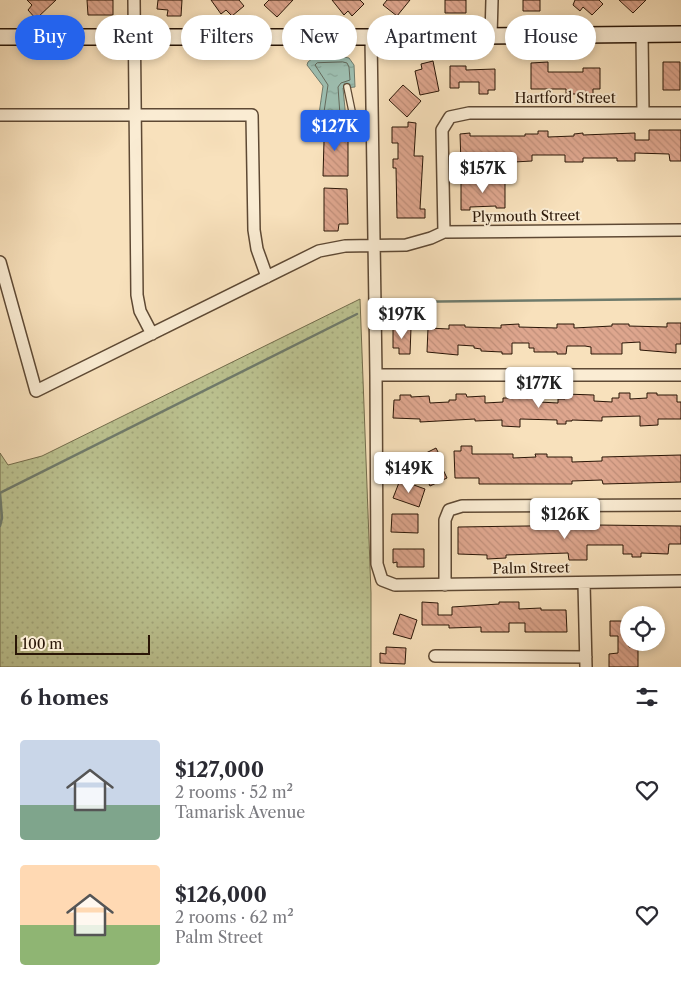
<!DOCTYPE html>
<meta charset="utf-8">
<style>
body{margin:0;font-family:"Libre Caslon Text",serif;background:#f2f2f3;color:#2b2b33;height:100vh;display:flex;flex-direction:column;font-size:19px;white-space:nowrap}
*{box-sizing:border-box;margin:0}
p{font-size:16px;color:#7c7c81}
.icon{flex:none;width:28px;height:28px;fill:none;stroke:currentColor;stroke-width:2;stroke-linecap:round;stroke-linejoin:round}
.map{position:relative;height:667px;overflow:hidden}
.side{display:flex;flex-direction:column;background:#fff;flex:1}
.side>*{flex:none}
.guide{position:absolute;left:15px;top:15px;width:651px;height:45px;display:flex;gap:10px}
.controls{position:absolute;left:620px;top:606px;display:grid;gap:10px}
.controls a{display:grid;place-items:center;width:45px;height:45px;border-radius:50%;background:#fff;box-shadow:0 2px 8px #0003;font-size:25px}
.scale{position:absolute;left:15px;bottom:12px;width:135px;box-sizing:border-box;padding-left:5px;border:2px solid #2a1607;border-top:0;font-size:14px;line-height:18px;white-space:nowrap;color:#2a1607;-webkit-text-stroke:4px #faecd3;paint-order:stroke}
.price{position:absolute;translate:-50% -42px;padding:0 11px;border-radius:5px;background:#fff;color:#222;font-size:16px;line-height:32px;filter:drop-shadow(0 1px 2px #0008)}
.price::after{content:'';position:absolute;left:50%;top:30px;width:15px;height:11px;margin-left:-8px;background:inherit;clip-path:polygon(0 0,100% 0,50% 100%)}
.price.active{background:#2563eb;color:#fff}
ul{padding:0;list-style:none}
li{display:flex;align-items:center;gap:15px;height:125px;padding:0 20px}
li span{display:grid;place-items:center;flex:none;width:140px;height:100px;border-radius:5px;color:#555}
li>.icon{margin-inline-start:auto}
span .icon{width:60px;height:60px;fill:#fffc;stroke-width:1}
li b{font-size:21px}
h2{display:flex;justify-content:space-between;align-items:center;height:60px;padding:0 20px;font-size:21px}
.chip{padding:0 18px;border-radius:22px;background:#fff;box-shadow:0 2px 8px #0003;font-size:18px;line-height:45px}
.chip.active{background:#2563eb;color:#fff}
.map>svg:first-child{display:block}
.grass{fill:url(#grass-dots);stroke:#736c4c}
.water{fill:url(#water-ripples);stroke:#6f7b6c}
.lines{fill:none;stroke-linecap:round;stroke-linejoin:round}
.shore{stroke:#646a5c;stroke-width:1}
.stream{stroke:#6f7b6c;stroke-width:2.5}
.building{fill:url(#building-back-hatch);stroke:#2a1607}
.lane-casing{stroke:#5e4934;stroke-width:8}
.street-casing{stroke:#5e4934;stroke-width:14}
.secondary-casing{stroke:#2a1607;stroke-width:18}
.lane{stroke:#faecd3;stroke-width:5.5}
.street{stroke:#faecd3;stroke-width:11}
.secondary{stroke:#faecd3;stroke-width:15}
.labels{text-anchor:middle;stroke-width:4;stroke-linejoin:round;paint-order:stroke}
.street-label{font-size:14px;fill:#2a1607;stroke:#faecd3}
</style>
<div class="map">
<svg width="681" height="667" viewBox="0 0 681 667">
<defs>
<pattern id="grass-dots" width="8" height="8" patternUnits="userSpaceOnUse" patternTransform="scale(1.25)"><rect width="8" height="8" fill="#bcc391"/><path d="M2 2h.1M6 6h.1" fill="none" stroke="#a2a77c" stroke-width="1.8" stroke-linecap="round"/></pattern>
<pattern id="water-ripples" width="26" height="14" patternUnits="userSpaceOnUse" patternTransform="scale(1.25)"><rect width="26" height="14" fill="#9dbeb0"/><path d="M2 4q2-2 4 0t4 0M15 11q2-2 4 0t4 0" fill="none" stroke="#87a396"/></pattern>
<pattern id="building-back-hatch" width="6" height="6" patternUnits="userSpaceOnUse" patternTransform="scale(1.25)"><rect width="6" height="6" fill="#dea68e"/><path d="M-1 5l2 2M0 0l6 6M5-1l2 2" fill="none" stroke="#bf8e79"/></pattern>
</defs>
<rect width="100%" height="100%" fill="#f8e1bc"/>
<filter id="stains"><feTurbulence type="fractalNoise" baseFrequency=".004" numOctaves="4"/><feColorMatrix values="0 0 0 0 .2 0 0 0 0 .09 0 0 0 0 .02 0 0 0 .5 -.17"/></filter>
<radialGradient id="worn" r=".72"><stop offset=".6" stop-color="#630" stop-opacity="0"/><stop offset="1" stop-color="#630" stop-opacity=".3"/></radialGradient>
<path class="grass" d="M360,299L371,593V667H0V453L8,465L42,456Z"/>
<path class="water" d="M344,57L349,58L354,65L355,87L343,88L346,119C337,123 328,121 320,117L319,114L323,86L307,65L308,62L313,58Z"/>
<g class="lines">
<path class="shore" d="M343,62L347,63L349,67L350,80L341,83L338,87L340,115L329,116L324,112L328,85L315,65L317,63Z"/>
<path class="stream" d="M392,302L681,299
M0,526L2,518L0,493L357,314"/>
</g>
<path class="building" d="M27,0H56L36,19L28,10L32,5Z
M87,0H113V15H88Z
M158,0H182L181,16H167L168,10L157,9Z
M211,0H239L244,6L232,16L226,10L221,14Z
M269,0H293L277,17L264,5Z
M332,0H360L364,4L352,16L348,11L344,15Z
M387,0H410L397,16L383,5Z
M445,0H466V13H445Z
M523,0H540V11H523Z
M575,0H599L603,4L592,15L583,7L580,11L573,5Z
M619,0H646L633,13Z
M433,61L439,91L420,95L415,71L422,69L421,64Z
M548,62V72H583V68H600V89H593V94H566V89H531V63Z
M663,62H680V90H663Z
M450,66H466V70L495,69V90H488V94H479V82H459V88H450Z
M403,85L421,101L407,117L389,100Z
M408,122L416,123L414,156H423L420,209H425V218H397L396,168H393V159H398V143H392V127H408Z
M319,129L348,130V176H323L324,141H319Z
M649,130H681V161H670L669,154L635,153V161H617V158H583V162H565V155H532V161L514,162V153H478V162L461,163L460,134L470,133V136H525V134H538V131H548V137L574,136V134L583,133V135L635,133V140H649Z
M505,180V208H496V206L470,207V210H461V182Z
M324,188L347,189L348,224H339L338,231H324Z
M667,323H681V344H676V353L640,350V342L622,343V354H591V347L585,346H567L566,354H557V352H534V348H529V343H512V354H502V352L481,351V349L474,348V346L458,345V355L427,352L428,328L449,329V325H465V327L501,328V325L519,324V327L557,328V324H574V328L612,326V324H629V326L667,327Z
M393,328H411L410,354H399V348H393Z
M619,393H630V399L647,398V393H657V395H677V402H681V419H658V425L640,426V416L602,417V421L572,420V421H566V424H557V420L520,419V427L502,426V420L475,421V419L420,422V419L393,418L394,400H400V395H411V397L429,396L430,403L449,402V400H456V394H466L467,397L485,396V403L503,402V398H509V394L539,396V402L558,403V399H565V394L594,395V401L612,402V398H619Z
M461,446H472V454H513V458L536,457L535,454H547V457H572V462L602,461V457L681,455V482L603,484L602,480L572,481V484H479V478H455L454,451H461Z
M436,448L441,458L438,459L447,478L430,486L416,458Z
M400,480L425,489L419,507L393,498Z
M392,514H418V533L391,532Z
M596,525L681,526V544H669L668,554L641,553V557H632V554H623V545H587V560H569L568,553L506,555V558L487,559V555L458,554V527Z
M393,549H424V567H397V562L393,563Z
M422,602L438,603V615H452V607L499,604V602H519V609L541,608V610H566L567,632H525V623H509V632H481V627L449,628V625H422Z
M400,614L417,620L411,639L393,634Z
M610,621H629V647H638V667H609V654L618,653V636H610Z
M386,647L406,648L405,664L380,663V653L386,654Z"/>
<g class="lines">
<g class="lane-casing">
<path id="lane" d="M347,87L353,116L357,119L372,118"/>
</g>
<g class="street-casing">
<path id="street" d="M134,0L137,295L140,311L152,334
M642,34L643,113
M491,36L492,0
M371,37L376,375L377,564L382,580L395,585L681,581
M0,115H252L254,230L257,249L267,277
M444,232L442,130L450,117L469,113H681
M0,262L36,391L319,251L345,246L406,245L431,238L444,232L681,230
M376,375H681
M584,583L586,667
M445,585V520L449,510L462,506L681,505
M435,656L586,657"/>
</g>
<g class="secondary-casing">
<path id="secondary" d="M0,37H371L681,34"/>
</g>
<use href="#lane" class="lane"/>
<use href="#street" class="street"/>
<use href="#secondary" class="secondary"/>
</g>
<g class="labels">
<g class="street-label">
<text x="565" y="103">Hartford Street</text>
<text transform="translate(526 216) rotate(-1)" y="5">Plymouth Street</text>
<text transform="translate(531 568) rotate(-1)" y="5">Palm Street</text>
</g>
</g>
<rect width="100%" height="100%" filter="url(#stains)"/>
<rect width="100%" height="100%" fill="url(#worn)"/>
</svg>
<div class="controls">
<a><svg class="icon" aria-label="locate" viewBox="0 0 24 24"><circle cx="12" cy="12" r="6"/><path d="M12 2v4M12 18v4M2 12h4M18 12h4"/></svg></a>
</div>
<div class="scale">100 m</div>
<b class="price active" style="left:335px;top:152px">$127K</b>
<b class="price" style="left:483px;top:194px">$157K</b>
<b class="price" style="left:402px;top:340px">$197K</b>
<b class="price" style="left:539px;top:409px">$177K</b>
<b class="price" style="left:409px;top:494px">$149K</b>
<b class="price" style="left:565px;top:540px">$126K</b>
<div class="guide">
<a class="chip active">Buy</a>
<a class="chip">Rent</a>
<a class="chip">Filters</a>
<a class="chip">New</a>
<a class="chip">Apartment</a>
<a class="chip">House</a>
</div>
</div>
<section class="side">
<h2>6 homes<svg class="icon" aria-label="filters" viewBox="0 0 24 24"><path d="M4 7h16M4 17h16"/><circle cx="9" cy="7" r="2"/><circle cx="15" cy="17" r="2"/></svg></h2>
<ul>
<li><span style="background:linear-gradient(#c9d6e8 65%,#7fa58c 0)"><svg class="icon" aria-label="home" viewBox="0 0 24 24"><path d="M3 11l9-7 9 7M6 9v11h12V9"/></svg></span><div><b>$127,000</b><p>2 rooms · 52 m²</p><p>Tamarisk Avenue</p></div><svg class="icon" aria-label="heart" viewBox="0 0 24 24"><path d="M12 20l-8-8c-3-5 5-10 8-4 3-6 11-1 8 4z"/></svg></li>
<li><span style="background:linear-gradient(#ffd9b3 60%,#8fb573 0)"><svg class="icon" aria-label="home" viewBox="0 0 24 24"><path d="M3 11l9-7 9 7M6 9v11h12V9"/></svg></span><div><b>$126,000</b><p>2 rooms · 62 m²</p><p>Palm Street</p></div><svg class="icon" aria-label="heart" viewBox="0 0 24 24"><path d="M12 20l-8-8c-3-5 5-10 8-4 3-6 11-1 8 4z"/></svg></li>
</ul>
</section>
